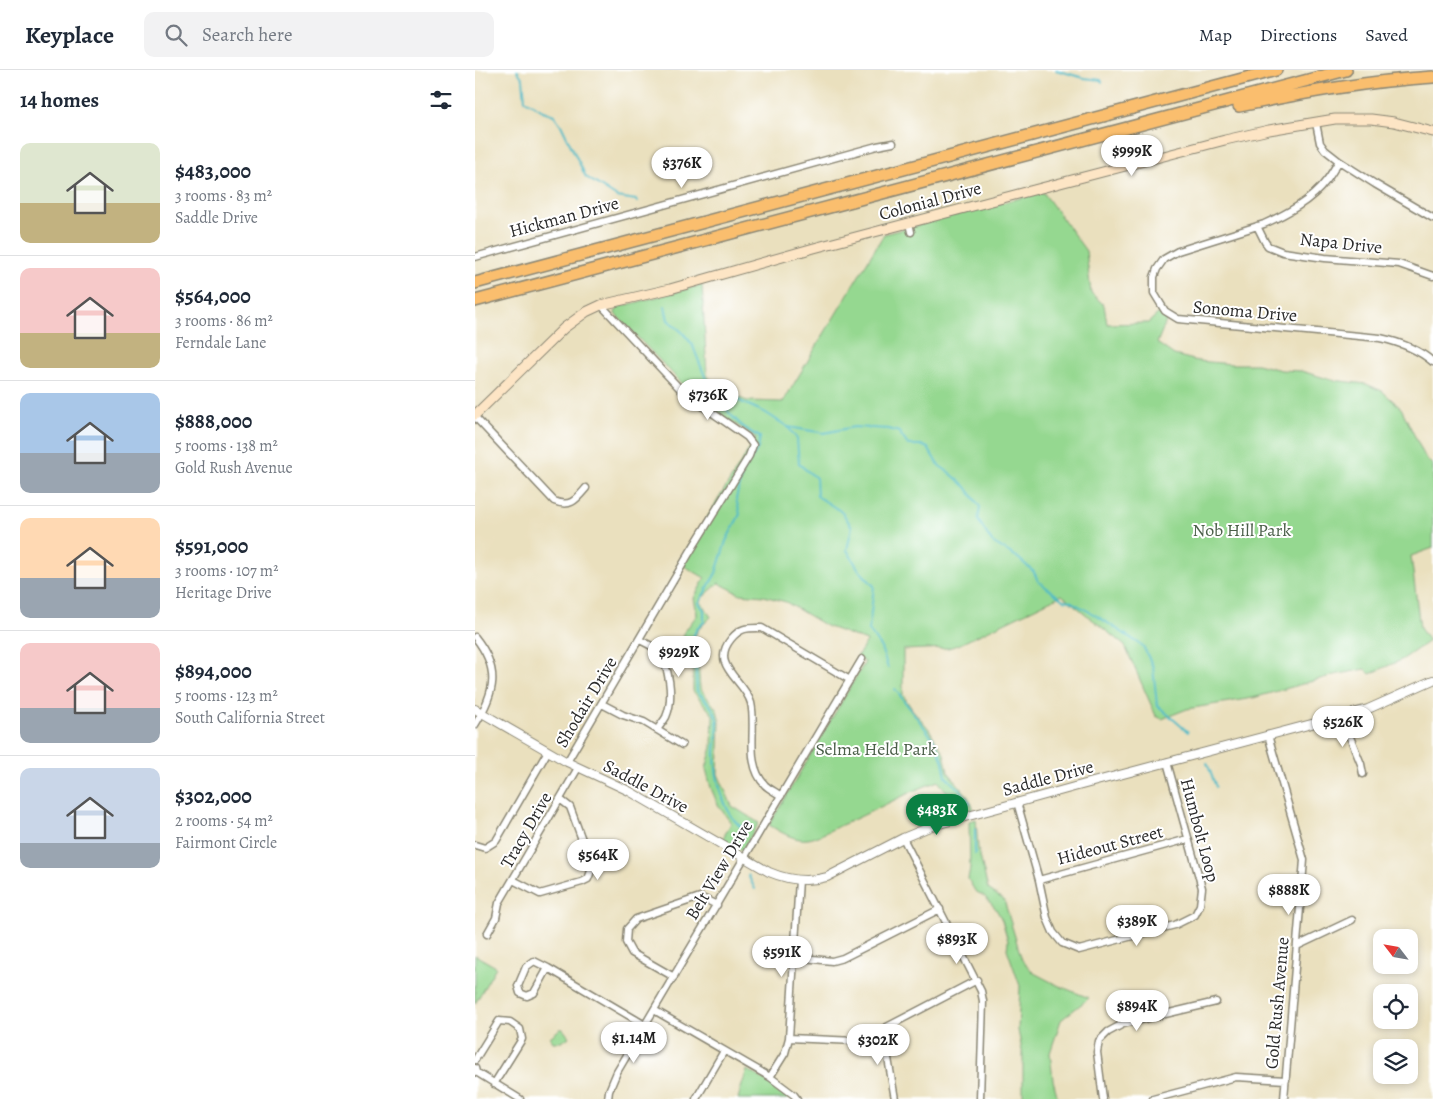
<!DOCTYPE html>
<meta charset="utf-8">
<style>
body{margin:0;font-family:Alegreya,serif;background:#f2f2f3;color:#1f2937;height:100vh;display:flex;flex-direction:column;font-size:19px;white-space:nowrap}
*{box-sizing:border-box;margin:0}
p{font-size:16px;color:#747a83}
.icon{flex:none;width:28px;height:28px;fill:none;stroke:currentColor;stroke-width:2;stroke-linecap:round;stroke-linejoin:round}
.map{position:relative;flex:1;overflow:hidden}
.details{display:flex;flex-direction:column;background:#fff;width:475px}
.details>*{flex:none}
.needle{width:32px;rotate:301deg}
.controls{position:absolute;left:898px;top:859px;display:grid;gap:10px}
.controls a{display:grid;place-items:center;width:45px;height:45px;border-radius:10px;background:#fff;box-shadow:0 2px 8px #0003;font-size:25px}
.price{position:absolute;translate:-50% -42px;padding:0 11px;border-radius:18px;background:#fff;color:#222;font-size:16px;line-height:32px;filter:drop-shadow(0 1px 2px #0008)}
.price::after{content:'';position:absolute;left:50%;top:30px;width:15px;height:11px;margin-left:-8px;background:inherit;clip-path:polygon(0 0,100% 0,50% 100%)}
.price.selected{background:#0b8043;color:#fff}
ul{padding:0;list-style:none}
li{display:flex;align-items:center;gap:15px;height:125px;padding:0 20px}
li+li{border-top:1px solid #e0e1e3}
li span{display:grid;place-items:center;flex:none;width:140px;height:100px;border-radius:10px;color:#555}
li>.icon{margin-inline-start:auto}
span .icon{width:60px;height:60px;fill:#fffc;stroke-width:1}
li b{font-size:21px}
h2{display:flex;justify-content:space-between;align-items:center;height:60px;padding:0 20px;font-size:21px}
header{display:flex;align-items:center;gap:30px;box-sizing:border-box;height:70px;padding:0 25px;background:#fff;border-bottom:1px solid #e0e1e3}
header strong{font-size:24px}
nav{display:flex;gap:28px;margin-inline-start:auto;font-size:18px}
.search{width:350px;height:45px;background:#f2f2f3;display:flex;align-items:center;gap:12px;box-sizing:border-box;padding:0 18px;border-radius:10px;color:#747a83;font-size:19px}
main{display:flex;flex:1;min-height:0}
.map>svg:first-child{display:block}
.green{fill:#95d890;stroke:#60825e}
.lines{fill:none;stroke-linecap:round;stroke-linejoin:round}
.stream{stroke:#4dbac7;stroke-width:2}
.minor-casing{stroke:#8a8674;stroke-width:9}
.tertiary-casing{stroke:#8a8674;stroke-width:10}
.secondary-casing{stroke:#8a8674;stroke-width:11}
.motorway-casing{stroke:#8a8674;stroke-width:14}
.minor{stroke:#fff;stroke-width:6}
.tertiary{stroke:#fff;stroke-width:8}
.secondary{stroke:#fde5c5;stroke-width:9}
.motorway{stroke:#fabe6e;stroke-width:11}
.labels{text-anchor:middle;stroke-width:4;stroke-linejoin:round;paint-order:stroke}
.street-label{font-size:18px;fill:#2b2b2b;stroke:#fff}
.park-label{font-size:18px;fill:#4b5f49;stroke:#fff}
</style>
<header>
<strong>Keyplace</strong>
<div class="search"><svg class="icon" aria-label="search" viewBox="0 0 24 24"><circle cx="10" cy="10" r="6"/><path d="M15 15l6 6"/></svg>Search here</div>
<nav><a>Map</a><a>Directions</a><a>Saved</a></nav>
</header>
<main>
<section class="details">
<h2>14 homes<svg class="icon" aria-label="filters" viewBox="0 0 24 24"><path d="M4 7h16M4 17h16"/><circle cx="9" cy="7" r="2"/><circle cx="15" cy="17" r="2"/></svg></h2>
<ul>
<li><span style="background:linear-gradient(#dfe7d0 60%,#c2b280 0)"><svg class="icon" aria-label="home" viewBox="0 0 24 24"><path d="M3 11l9-7 9 7M6 9v11h12V9"/></svg></span><div><b>$483,000</b><p>3 rooms · 83 m²</p><p>Saddle Drive</p></div></li>
<li><span style="background:linear-gradient(#f6c9c9 65%,#c2b280 0)"><svg class="icon" aria-label="home" viewBox="0 0 24 24"><path d="M3 11l9-7 9 7M6 9v11h12V9"/></svg></span><div><b>$564,000</b><p>3 rooms · 86 m²</p><p>Ferndale Lane</p></div></li>
<li><span style="background:linear-gradient(#a9c7e8 60%,#9aa5b1 0)"><svg class="icon" aria-label="home" viewBox="0 0 24 24"><path d="M3 11l9-7 9 7M6 9v11h12V9"/></svg></span><div><b>$888,000</b><p>5 rooms · 138 m²</p><p>Gold Rush Avenue</p></div></li>
<li><span style="background:linear-gradient(#ffd9b3 60%,#9aa5b1 0)"><svg class="icon" aria-label="home" viewBox="0 0 24 24"><path d="M3 11l9-7 9 7M6 9v11h12V9"/></svg></span><div><b>$591,000</b><p>3 rooms · 107 m²</p><p>Heritage Drive</p></div></li>
<li><span style="background:linear-gradient(#f6c9c9 65%,#9aa5b1 0)"><svg class="icon" aria-label="home" viewBox="0 0 24 24"><path d="M3 11l9-7 9 7M6 9v11h12V9"/></svg></span><div><b>$894,000</b><p>5 rooms · 123 m²</p><p>South California Street</p></div></li>
<li><span style="background:linear-gradient(#c9d6e8 75%,#9aa5b1 0)"><svg class="icon" aria-label="home" viewBox="0 0 24 24"><path d="M3 11l9-7 9 7M6 9v11h12V9"/></svg></span><div><b>$302,000</b><p>2 rooms · 54 m²</p><p>Fairmont Circle</p></div></li>
</ul>
</section>
<div class="map">
<svg width="958" height="1029" viewBox="0 0 958 1029">
<rect width="100%" height="100%" fill="#fff"/>
<filter id="ink" filterUnits="userSpaceOnUse"><feTurbulence type="fractalNoise" baseFrequency=".02" numOctaves="2"/><feDisplacementMap in="SourceGraphic" scale="10" xChannelSelector="R" yChannelSelector="G"/><feConvolveMatrix kernelMatrix="1 2 1 2 8 2 1 2 1" color-interpolation-filters="sRGB"/></filter>
<filter id="wash" filterUnits="userSpaceOnUse"><feTurbulence type="fractalNoise" baseFrequency=".0096" numOctaves="4" result="noise"/><feDisplacementMap in="SourceGraphic" scale="20" xChannelSelector="R" yChannelSelector="G"/><feGaussianBlur stdDeviation="1.12" result="paint"/><feColorMatrix in="noise" values="0 0 0 0 0 0 0 0 0 0 0 0 0 0 0 0 0 1.4 0 .05"/><feComposite in="paint" operator="in"/></filter>
<g filter="url(#wash)">
<rect width="100%" height="100%" fill="#eae0be"/>
<path class="green" d="M568,122L611,181L616,223L629,235L632,254L673,253L685,242L692,249L682,273L699,285L723,291L757,294H782L806,300L826,301L857,310L891,314L907,321L926,338L951,389L958,395V478L936,486L945,558L954,571L928,589L895,604L890,599L859,605L778,628L712,639L687,649L681,646L650,576L587,525L483,575L473,578L428,580V625L437,639L454,659L469,684L473,702L492,725L499,739L489,742L463,711C428,724 396,743 362,757C353,761 342,768 333,769C319,771 306,762 294,755L390,592L382,587L392,571L351,556L311,532L289,526L265,524L244,513L227,528L226,532L236,547L223,560L217,573L223,592L225,618L242,640L245,652L243,704L257,736L284,753L267,781L247,770L256,753L243,735L236,718L231,699L237,677L238,645L218,621V589L207,570L210,561L222,545L219,528L230,508L204,493L281,368L221,328L141,245L140,243L142,239L144,237L227,215L232,305L242,319L272,331L308,332L409,164Z
M501,749L503,778L513,819L529,830L547,890L559,903L582,915L614,928L586,950L575,983L578,1010L583,1029H548V986L543,960L545,916L532,879L533,871L527,850L521,839L509,826L500,821L493,809L495,798L494,751Z
M0,885L21,897L0,934Z
M85,959H88L94,967L87,972H78L75,967Z
M272,1000L299,1016L314,1028L312,1029H263L266,1018Z"/>
<g class="lines">
<path class="stream" d="M42,0L48,9L50,30L68,41L79,45L86,55L111,107L142,127L161,130L162,132
M581,0L609,8L626,10L627,12
M190,236L193,250L207,262L217,274L233,314L237,320L251,325L291,343L313,357L349,363L379,357L414,359L424,362L433,375H446L453,378L463,395L475,403L491,417L505,437L503,450L517,472L542,487L559,502L563,511L588,530L595,531L622,546L668,576L678,597L682,635L713,662
M238,321C252,341 263,357 285,367L283,378L267,403L261,429L265,444L251,471L241,503L224,533L229,540V552L221,560L216,572L220,588L222,621C230,630 239,637 242,649C244,658 241,670 240,679C239,703 248,746 269,759
M313,357L322,369L324,394L341,408L342,426L367,442L377,457L372,480L384,500L399,516L394,560L406,578L413,598
M420,619L459,670L468,691L471,707L487,722L495,733
M732,693L741,717
M500,758V784
M273,805L280,819"/>
</g>
</g>
<g filter="url(#ink)">
<g class="lines">
<g class="minor-casing">
<path id="minor" d="M841,53L845,73L850,80L864,91L900,114L958,148
M864,91C860,97 856,105 851,111C836,131 811,144 789,154L703,181L689,189L682,199L679,207V223L690,241L703,249L905,268C924,272 943,279 958,292
M434,153L436,162
M782,156L790,172L793,176L808,182L850,188L924,194L958,206
M0,187L402,76L418,73
M0,347L79,431C95,438 101,430 111,418
M0,567C26,600 20,622 0,655
M165,570C170,573 177,575 181,580C195,594 199,629 191,647C189,651 185,655 182,660
M127,634L148,645L169,652L207,675
M866,645L886,694L888,704
M793,665L829,790L809,1029
M92,692L215,482L274,386L278,375L272,367L209,323L126,235
M306,726C301,722 294,719 290,715C269,693 282,659 276,633C270,610 234,596 256,569C266,557 272,558 287,558L375,610
M542,732L564,810L572,848L578,862L587,873L604,880L700,855L720,845L725,835L727,818L692,692
M428,768L506,921L508,931L505,1029
M0,775L10,778L21,771L73,681
M38,810L65,824L107,812L113,809L116,801L113,786L95,737L86,730
M564,810L713,769
M12,864L21,848L24,833L103,698
M822,876L877,850
M319,887L357,891L368,888L465,839
M73,898L59,923L52,926L45,923L43,916L51,897L59,891L73,898L170,955
M199,907L157,883L151,872L152,859L161,849L225,827L242,835
M179,940L295,1007L319,1025L322,1029
M408,959L420,1029
M314,968L380,971L408,959L502,910
M0,990L24,951L35,952L45,959L47,969L19,1014
M0,998L1,1002L45,1029
M295,1007L310,983L314,968L324,810
M133,1029L134,1021L142,1002L387,589
M221,1029L249,981
M628,1029L622,982L624,971L633,962L648,954L741,932
M678,1029L761,1007L811,1010"/>
</g>
<g class="tertiary-casing">
<path id="tertiary" d="M0,639L92,692L154,721L294,802C313,810 332,813 352,807L428,768L457,756L599,717L893,639L958,610"/>
</g>
<g class="secondary-casing">
<path id="secondary" d="M0,345L89,258L111,242L126,235L195,219L339,178L547,123L750,70L794,60L860,49H896L919,52L958,62"/>
</g>
<g class="motorway-casing">
<path id="motorway" d="M764,36C828,23 892,11 958,7
M0,213L801,0
M0,231L871,0"/>
</g>
<use href="#minor" class="minor"/>
<use href="#tertiary" class="tertiary"/>
<use href="#secondary" class="secondary"/>
<use href="#motorway" class="motorway"/>
</g>
</g>
<g class="labels">
<g class="street-label">
<text transform="translate(455 131) rotate(-15)" y="6">Colonial Drive</text>
<text transform="translate(89 147) rotate(-15)" y="6">Hickman Drive</text>
<text transform="translate(866 173) rotate(6)" y="6">Napa Drive</text>
<text transform="translate(770 241) rotate(5)" y="6">Sonoma Drive</text>
<text transform="translate(111 632) rotate(-59)" y="6">Shodair Drive</text>
<text transform="translate(573 708) rotate(-15)" y="6">Saddle Drive</text>
<text transform="translate(171 716) rotate(28)" y="6">Saddle Drive</text>
<text transform="translate(51 760) rotate(-60)" y="6">Tracy Drive</text>
<text transform="translate(725 760) rotate(75)" y="6">Humbolt Loop</text>
<text transform="translate(635 775) rotate(-15)" y="6">Hideout Street</text>
<text transform="translate(244 800) rotate(-59)" y="6">Belt View Drive</text>
<text transform="translate(802 933) rotate(-85)" y="6">Gold Rush Avenue</text>
</g>
<g class="park-label">
<text x="767" y="466">Nob Hill Park</text>
<text x="401" y="685">Selma Held Park</text>
</g>
</g>
</svg>
<div class="controls">
<a><svg class="needle" viewBox="-14 -14 28 28"><path d="M0-13l5 13h-10z" fill="#e53935"/><path d="M0 13l5-13h-10z" fill="#747a83"/></svg></a>
<a><svg class="icon" aria-label="locate" viewBox="0 0 24 24"><circle cx="12" cy="12" r="6"/><path d="M12 2v4M12 18v4M2 12h4M18 12h4"/></svg></a>
<a><svg class="icon" aria-label="layers" viewBox="0 0 24 24"><path d="M12 4l9 5-9 5-9-5zM3 14l9 5 9-5"/></svg></a>
</div>
<b class="price" style="left:657px;top:107px">$999K</b>
<b class="price" style="left:207px;top:119px">$376K</b>
<b class="price" style="left:233px;top:351px">$736K</b>
<b class="price" style="left:204px;top:608px">$929K</b>
<b class="price" style="left:868px;top:678px">$526K</b>
<b class="price selected" style="left:462px;top:766px">$483K</b>
<b class="price" style="left:123px;top:811px">$564K</b>
<b class="price" style="left:814px;top:846px">$888K</b>
<b class="price" style="left:662px;top:877px">$389K</b>
<b class="price" style="left:482px;top:895px">$893K</b>
<b class="price" style="left:307px;top:908px">$591K</b>
<b class="price" style="left:662px;top:962px">$894K</b>
<b class="price" style="left:159px;top:994px">$1.14M</b>
<b class="price" style="left:403px;top:996px">$302K</b>
</div>
</main>
